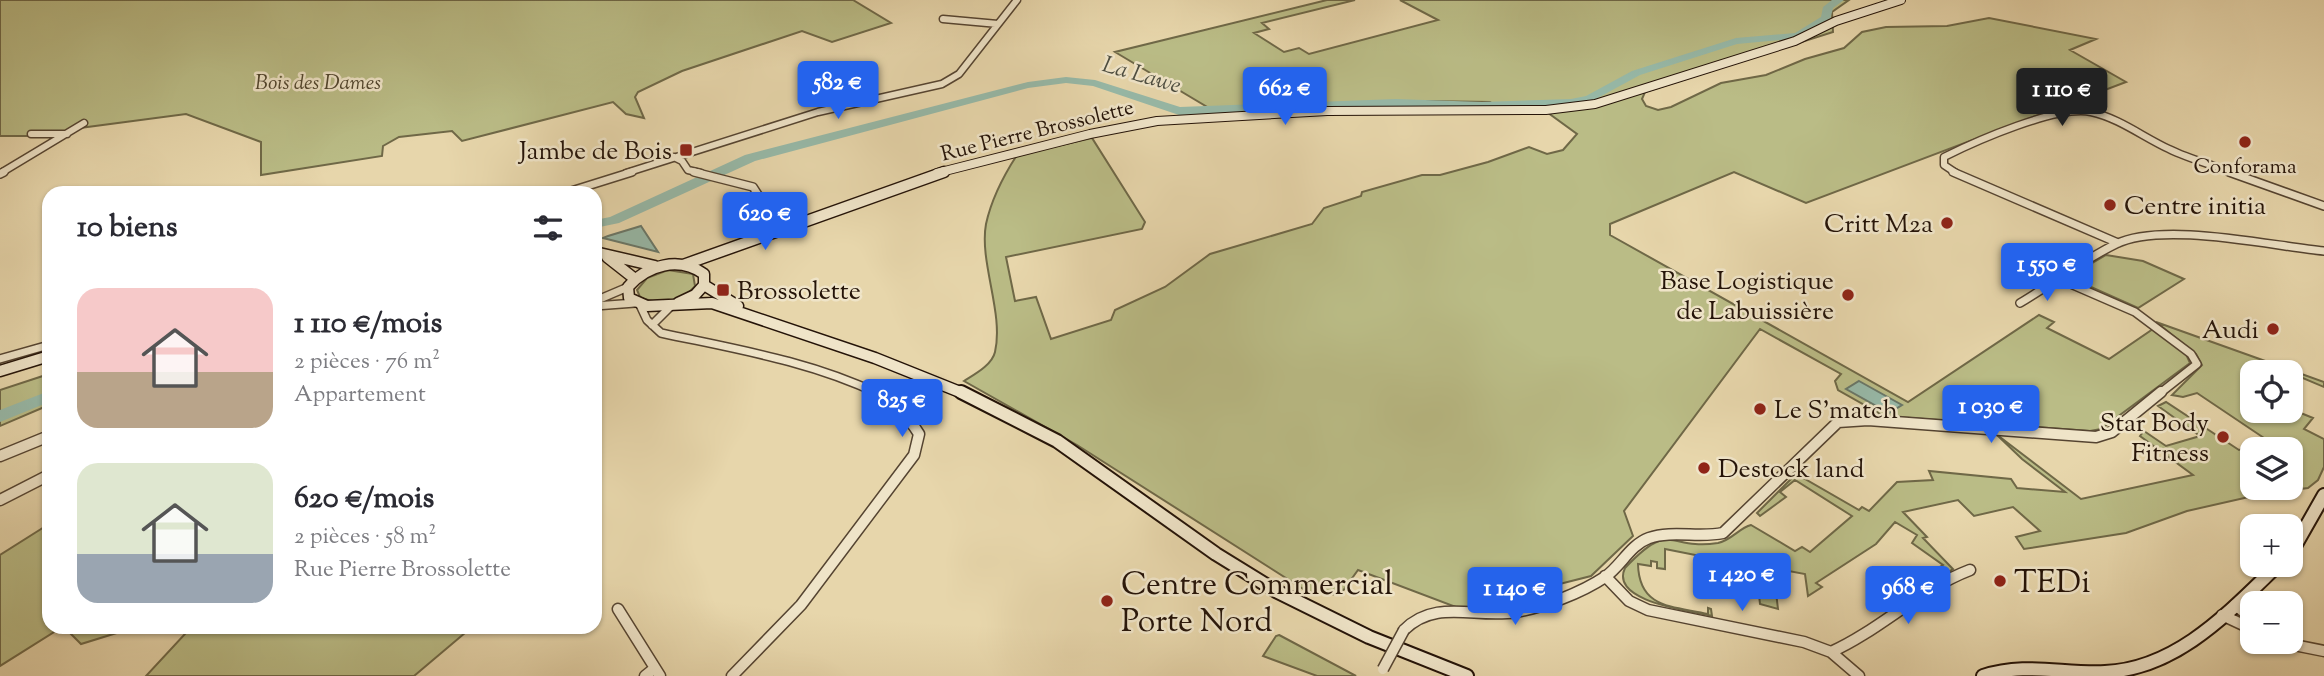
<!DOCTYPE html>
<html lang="fr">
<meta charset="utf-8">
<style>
body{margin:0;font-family:"Sorts Mill Goudy",serif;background:#f2f2f3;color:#2b2b33;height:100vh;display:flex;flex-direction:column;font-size:26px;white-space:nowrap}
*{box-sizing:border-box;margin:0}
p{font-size:23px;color:#7c7c81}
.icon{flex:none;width:38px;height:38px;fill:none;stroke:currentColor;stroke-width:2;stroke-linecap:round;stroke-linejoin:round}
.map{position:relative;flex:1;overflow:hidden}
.drawer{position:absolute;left:42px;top:186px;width:560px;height:448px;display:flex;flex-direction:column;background:#fff;border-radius:21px;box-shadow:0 2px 5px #0004}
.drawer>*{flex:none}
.buttons{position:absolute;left:2240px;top:360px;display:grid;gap:14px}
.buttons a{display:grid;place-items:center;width:63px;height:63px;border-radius:14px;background:#fff;box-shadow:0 2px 5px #0004;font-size:35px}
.price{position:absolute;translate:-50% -60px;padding:0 16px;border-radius:7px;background:#2563eb;color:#fff;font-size:23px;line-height:46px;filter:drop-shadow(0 2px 4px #0008)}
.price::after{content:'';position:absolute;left:50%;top:42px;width:21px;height:16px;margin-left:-10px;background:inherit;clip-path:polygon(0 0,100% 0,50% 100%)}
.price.active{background:#222;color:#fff}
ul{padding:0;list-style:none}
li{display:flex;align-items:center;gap:21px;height:175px;padding:0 35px}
li span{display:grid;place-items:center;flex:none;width:196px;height:140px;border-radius:21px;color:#555}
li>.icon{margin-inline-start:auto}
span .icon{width:84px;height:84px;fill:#fffc;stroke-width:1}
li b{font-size:30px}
h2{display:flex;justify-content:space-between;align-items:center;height:84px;padding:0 35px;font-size:30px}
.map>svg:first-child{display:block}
.green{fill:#babc86;stroke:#6f6847;stroke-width:2;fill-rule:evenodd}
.water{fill:#97b9a8;stroke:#697768;stroke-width:2}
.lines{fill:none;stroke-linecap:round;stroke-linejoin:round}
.river{fill:#97b9a8;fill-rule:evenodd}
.street-far2-casing{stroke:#554431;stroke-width:9}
.street-far1-casing{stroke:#554431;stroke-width:10}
.street-casing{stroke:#554431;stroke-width:13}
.secondary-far2-casing{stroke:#241308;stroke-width:10}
.secondary-far1-casing{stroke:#241308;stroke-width:13}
.secondary-casing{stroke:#241308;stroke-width:16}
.street-far2{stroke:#efe4c8;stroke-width:6}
.street-far1{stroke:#efe4c8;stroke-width:7}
.street{stroke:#efe4c8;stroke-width:10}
.secondary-far2{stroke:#efe4c8;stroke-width:8}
.secondary-far1{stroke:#efe4c8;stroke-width:10}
.secondary{stroke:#efe4c8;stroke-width:12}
.street-bridge-casing{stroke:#554431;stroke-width:13;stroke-linecap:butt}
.street-bridge{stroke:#efe4c8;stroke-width:10}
.poi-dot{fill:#8f2418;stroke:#efe4c8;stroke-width:2.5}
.labels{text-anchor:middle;stroke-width:5;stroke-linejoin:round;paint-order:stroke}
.far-park-label{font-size:21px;font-style:italic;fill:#51462e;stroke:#efe4c8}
.far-street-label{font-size:21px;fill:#241308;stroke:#efe4c8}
.far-poi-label{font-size:21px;fill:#241308;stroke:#efe4c8}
.far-water-label{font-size:23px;font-style:italic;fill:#4c4d40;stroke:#efe4c8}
.poi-label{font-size:26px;fill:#241308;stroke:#efe4c8;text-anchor:end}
.near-poi-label{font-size:32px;fill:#241308;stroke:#efe4c8;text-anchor:start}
</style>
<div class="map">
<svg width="2324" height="676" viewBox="0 0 2324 676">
<rect width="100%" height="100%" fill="#e7d6ab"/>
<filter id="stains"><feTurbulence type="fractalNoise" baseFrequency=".00286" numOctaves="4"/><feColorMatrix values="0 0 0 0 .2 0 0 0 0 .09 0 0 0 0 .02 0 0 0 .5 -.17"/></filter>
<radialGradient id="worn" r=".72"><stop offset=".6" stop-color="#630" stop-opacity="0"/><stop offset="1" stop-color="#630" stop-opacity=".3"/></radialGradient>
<path class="green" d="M0,0H853L891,23L832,42L802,31L682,71L638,92L635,97L644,118L626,114L613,102L462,141L452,131L399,137L383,146L382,156L261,175V142L186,114L80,128L61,136H0Z
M1327,0H1355L1262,23L1269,29L1254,33L1284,52L1299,48L1309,54L1438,20L1400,0H1849L1832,12L1833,32L1645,92L1642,99L1646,106L1658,110L1671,107L1721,83L1766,75L1805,59L1844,48L1862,32L1886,27L1947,26L1989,18L2096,39L2070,50L2126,82L1806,203L1734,172L1610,224V235L1908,402L2039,315L2054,322L2047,328L2109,359L2153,329L2186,354L2190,363L2101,429L2090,431L1884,416L1838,390L1835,381L1841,374L1760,329L1624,511L1633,536L1591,576L1461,609L1358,570L1340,595L1308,592L1077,445L964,381C975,374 992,365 995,352C1004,313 979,262 986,224C991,201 1004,175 1017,155L1092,138L1145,222L1142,229L1006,257L1015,301L1036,297L1051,339L1111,320L1115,310L1165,287L1210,254L1312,224L1324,208L1361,196L1362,192L1422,175H1440L1488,162L1529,147L1547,154L1563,150L1577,134L1544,110L1500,109L1490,102L1426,101L1209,108L1115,52Z
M2106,255L2143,261L2184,279L2138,308L2073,279L2072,275Z
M668,270L693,274L695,286C683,301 658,306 640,297L637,290L647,278Z
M2156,322L2324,382V387L2291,373H2252V411H2291V409L2313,418L2304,429L2324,439V467L2318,480L2308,488L2262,494L2187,511L2126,533L2024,549L2016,537L2040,531L2013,507L1974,516L1958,500L1903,512L1927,537L1923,538L1953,569L1947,573L1938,568L1943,565L1912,543L1917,535L1895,522L1876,544L1816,583L1822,587L1808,596L1805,574L1773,568L1778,609L1760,604L1756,567L1665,549V569L1657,568V562L1651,561V566L1638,564C1639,609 1673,606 1708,614V608L1711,609L1712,616C1692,611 1609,602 1625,568C1672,518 1667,551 1718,543C1732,540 1739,528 1751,525L1795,551L1802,547L1810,552L1852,516L1795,480L1780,492L1786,497L1760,516L1757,513L1800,470L1804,472L1800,476L1859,510L1862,507L1869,511L1897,482L1933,480L1929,471L2011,479L2017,488L2065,492L2022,459L1996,434L2081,499L2193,475L2140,436L2144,431L2166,446L2200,436L2158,406L2166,402L2239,450L2270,442L2197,393L2183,397L2172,395L2202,365L2196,354ZM2252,450H2291V488H2252Z
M49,374V405L0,426V390Z
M49,524V626L62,627L0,666V555Z
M64,627H136L81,644Z
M173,627H472L414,676H146L185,634Z
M1279,635L1281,636L1356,676H1317L1263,656L1276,636Z"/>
<path class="water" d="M641,226L658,252L603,238L608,236Z
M1859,381L1902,405L1889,413L1846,389Z"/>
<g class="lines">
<path class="river" d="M1832,0H1844L1833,8L1830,20L1802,38L1737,44L1640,75L1594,100L1571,107L1482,110L1396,107L1179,115L1093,86L1066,83L1028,88L755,161L619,223L595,228V220L610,217L745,155L1028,82L1066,77L1095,80L1180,107L1396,99L1482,102L1571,99L1586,96L1632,71L1736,38L1795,33L1821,17L1823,7Z
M49,391V402L0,422V410Z"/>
<g class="street-far2-casing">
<path id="street-far2" d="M943,19L998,24
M31,134H67
M674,157L682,161L688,170L701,173
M1,173L84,123
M626,173L818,112L942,84L959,74L1017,0
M1956,173L1944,165V157C1976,141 2057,105 2091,112C2119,118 2143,137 2169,149C2189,159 2213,165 2234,173"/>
</g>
<g class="street-far1-casing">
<path id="street-far1" d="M694,172L753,187L764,204L790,226
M1953,172L2118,243
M2229,172L2324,206
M0,174L4,172
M568,192L632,172
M2059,279L2135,312L2191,354L2197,364L2159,394
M595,301L628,287
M2020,303C2052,284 2083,260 2116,244C2163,221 2271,246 2324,251
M640,305L647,320L661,333C735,349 810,361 879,394
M595,306L635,303
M652,325L672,305
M0,359L49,345"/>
</g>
<g class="street-casing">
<path id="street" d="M0,456L49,436
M0,500L49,475
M1605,576L1629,601L1648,610L1804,642L1831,652L1859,676
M2235,605L2252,618
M618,609L660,676
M2222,615L2252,629
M1404,630C1436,598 1476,619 1516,612C1544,607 1581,593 1605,577C1621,566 1630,545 1649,538C1672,530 1699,538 1723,533L1838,422L1868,420L2096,437L2112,432L2161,392
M2279,642L2324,651
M1831,652C1880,630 1920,589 1970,570
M645,676L655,668
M732,676L801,605L914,455L919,434C908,416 895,402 875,392"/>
</g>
<g class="secondary-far2-casing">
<path id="secondary-far2" d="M937,173L1090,134L1157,121L1327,111L1546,110L1595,104L1795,41L1836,21L1901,0"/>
</g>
<g class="secondary-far1-casing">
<path id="secondary-far1" d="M595,252L655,266
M607,257L635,279
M683,265L944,172
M704,285L738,306
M678,303L695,295L704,285V274C679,256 647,265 628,287L629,298L647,306L712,303L875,358L965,394
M0,371L49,356"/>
</g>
<g class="secondary-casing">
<path id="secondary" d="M961,392L1057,441L1216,554L1276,591L1369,637L1467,676
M2291,553L2324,495
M1983,676C2025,662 2062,674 2105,672C2177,669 2229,612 2278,565"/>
</g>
<use href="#street-far2" class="street-far2"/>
<use href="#street-far1" class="street-far1"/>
<use href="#street" class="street"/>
<use href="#secondary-far2" class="secondary-far2"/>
<use href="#secondary-far1" class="secondary-far1"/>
<use href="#secondary" class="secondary"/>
<g class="street-bridge-casing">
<path id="street-bridge" d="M1383,669L1404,630"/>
</g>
<use href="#street-bridge" class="street-bridge"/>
</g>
<g class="poi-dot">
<circle cx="2245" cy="142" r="7"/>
<rect x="679" y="143" width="14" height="14" rx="3.5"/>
<circle cx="2110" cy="205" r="7"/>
<circle cx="1947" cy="223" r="7"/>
<rect x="716" y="283" width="14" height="14" rx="3.5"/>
<circle cx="1848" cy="295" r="7"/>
<circle cx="2273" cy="329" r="7"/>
<circle cx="1760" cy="409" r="7"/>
<circle cx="2223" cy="437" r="7"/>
<circle cx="1704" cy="468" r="7"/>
<circle cx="2000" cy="581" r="7"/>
<circle cx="1107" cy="601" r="7"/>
</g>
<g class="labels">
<g class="far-park-label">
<text x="318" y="89">Bois des Dames</text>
</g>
<g class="far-street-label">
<text transform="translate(1037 130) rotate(-14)" y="7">Rue Pierre Brossolette</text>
</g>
<g class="far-poi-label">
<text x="2245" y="173">Conforama</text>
</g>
<g class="far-water-label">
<text transform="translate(1142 74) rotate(16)" y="8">La Lawe</text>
</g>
<g class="poi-label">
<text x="672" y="159">Jambe de Bois</text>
<text x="2124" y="214" text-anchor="start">Centre initia</text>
<text x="1933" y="232">Critt M2a</text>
<text x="1834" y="289">Base Logistique<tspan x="1834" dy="30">de Labuissière</tspan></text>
<text x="737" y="299" text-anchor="start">Brossolette</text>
<text x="2259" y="338">Audi</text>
<text x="1774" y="418" text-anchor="start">Le S'match</text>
<text x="2209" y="431">Star Body<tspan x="2209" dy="30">Fitness</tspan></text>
<text x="1718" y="477" text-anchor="start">Destock land</text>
</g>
<g class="near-poi-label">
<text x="2014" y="592">TEDi</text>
<text x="1121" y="594">Centre Commercial<tspan x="1121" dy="37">Porte Nord</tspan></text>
</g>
</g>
<rect width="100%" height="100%" filter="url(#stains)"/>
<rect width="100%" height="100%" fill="url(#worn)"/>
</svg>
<div class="buttons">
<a><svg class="icon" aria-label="locate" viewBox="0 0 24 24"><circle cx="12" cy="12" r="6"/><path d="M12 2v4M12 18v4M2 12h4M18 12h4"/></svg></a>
<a><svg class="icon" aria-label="layers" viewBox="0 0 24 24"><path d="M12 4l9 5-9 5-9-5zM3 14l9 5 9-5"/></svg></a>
<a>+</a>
<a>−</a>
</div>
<b class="price" style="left:838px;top:121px">582 €</b>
<b class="price" style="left:1285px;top:127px">662 €</b>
<b class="price active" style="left:2062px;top:128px">1 110 €</b>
<b class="price" style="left:765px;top:252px">620 €</b>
<b class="price" style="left:2047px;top:303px">1 550 €</b>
<b class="price" style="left:902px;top:439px">825 €</b>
<b class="price" style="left:1991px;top:445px">1 030 €</b>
<b class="price" style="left:1742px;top:613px">1 420 €</b>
<b class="price" style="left:1908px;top:626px">968 €</b>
<b class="price" style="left:1515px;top:627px">1 140 €</b>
<section class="drawer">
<h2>10 biens<svg class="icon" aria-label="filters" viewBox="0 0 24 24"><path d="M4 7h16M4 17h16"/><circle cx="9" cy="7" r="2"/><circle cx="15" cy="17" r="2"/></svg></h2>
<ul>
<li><span style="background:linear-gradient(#f6c9c9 60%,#b9a48a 0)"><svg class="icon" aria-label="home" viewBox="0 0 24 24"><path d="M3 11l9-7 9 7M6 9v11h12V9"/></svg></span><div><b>1 110 €/mois</b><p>2 pièces · 76 m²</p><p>Appartement</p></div></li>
<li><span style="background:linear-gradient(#dfe7d0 65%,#9aa5b1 0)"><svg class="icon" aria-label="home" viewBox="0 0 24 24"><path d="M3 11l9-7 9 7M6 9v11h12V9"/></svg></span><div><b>620 €/mois</b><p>2 pièces · 58 m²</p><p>Rue Pierre Brossolette</p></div></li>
</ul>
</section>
</div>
